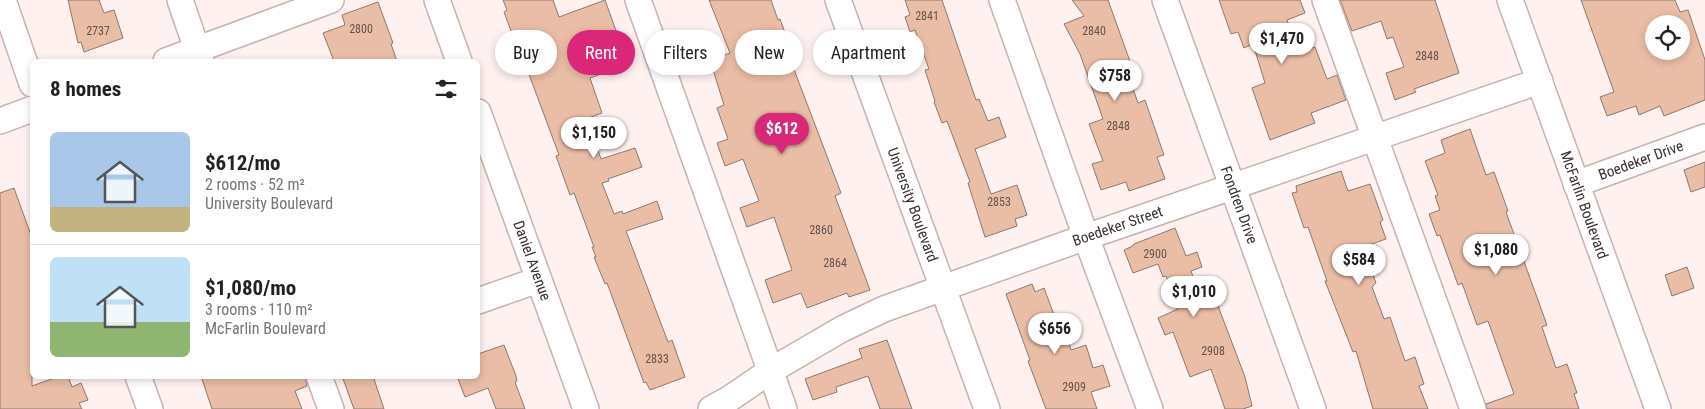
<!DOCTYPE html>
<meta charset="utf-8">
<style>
body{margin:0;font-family:"Roboto Condensed",sans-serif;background:#f6f6f6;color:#222;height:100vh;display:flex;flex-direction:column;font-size:19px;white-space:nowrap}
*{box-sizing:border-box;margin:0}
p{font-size:16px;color:#767676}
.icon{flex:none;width:28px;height:28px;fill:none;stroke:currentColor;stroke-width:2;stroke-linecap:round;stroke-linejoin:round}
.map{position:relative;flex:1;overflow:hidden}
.sheet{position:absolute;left:30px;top:59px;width:450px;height:320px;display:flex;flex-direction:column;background:#fff;border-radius:8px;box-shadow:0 2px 8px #0003}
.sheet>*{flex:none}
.guide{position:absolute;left:495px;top:30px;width:475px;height:45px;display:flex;gap:10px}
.buttons{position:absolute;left:1645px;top:15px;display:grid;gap:10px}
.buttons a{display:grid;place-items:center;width:45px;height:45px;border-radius:50%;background:#fff;box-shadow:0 2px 8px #0003;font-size:25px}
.price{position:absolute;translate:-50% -42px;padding:0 11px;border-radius:18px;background:#fff;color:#222;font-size:16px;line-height:32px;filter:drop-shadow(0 1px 2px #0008)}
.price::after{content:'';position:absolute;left:50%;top:30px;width:15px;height:11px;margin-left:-8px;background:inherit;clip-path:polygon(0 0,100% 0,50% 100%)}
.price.active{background:#db2777;color:#fff}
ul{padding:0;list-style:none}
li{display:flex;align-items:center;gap:15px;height:125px;padding:0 20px}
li+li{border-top:1px solid #e0e0e0}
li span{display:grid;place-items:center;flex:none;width:140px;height:100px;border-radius:8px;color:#555}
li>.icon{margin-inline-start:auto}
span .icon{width:60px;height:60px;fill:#fffc;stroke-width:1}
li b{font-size:21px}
h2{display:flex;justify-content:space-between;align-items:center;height:60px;padding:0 20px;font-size:21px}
.tag{padding:0 18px;border-radius:22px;background:#fff;box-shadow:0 2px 8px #0003;font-size:18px;line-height:45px}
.tag.active{background:#db2777;color:#fff}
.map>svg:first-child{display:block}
.building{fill:#eabda6;stroke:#8b7970;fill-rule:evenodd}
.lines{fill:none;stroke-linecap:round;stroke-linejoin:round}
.minor-casing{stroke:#c8b2b1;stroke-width:28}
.minor{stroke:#fff;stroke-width:25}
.labels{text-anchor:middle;stroke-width:4.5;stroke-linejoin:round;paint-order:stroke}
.number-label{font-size:12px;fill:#65534d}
.street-label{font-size:15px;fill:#39302f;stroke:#fff}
</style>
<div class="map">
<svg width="1705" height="409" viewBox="0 0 1705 409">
<rect width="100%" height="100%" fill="#fff1f0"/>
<path class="building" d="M68,0H99L104,13L114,10L123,38L84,52L81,42L78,43Z
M503,0H553L559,17L605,0L619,39L623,38L632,63L590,78L602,113L591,117L595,129L591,130L601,159L635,148L642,167L608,179L609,181L602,183L614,214L622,211L623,214L657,201L663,219L626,231L668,342L672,340L685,377L650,390L646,382L644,383L607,283L605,284L594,257H596L592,247H594L574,193L570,195L556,156L559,155L520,50H518L504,12L507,10Z
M709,0H771L778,20L780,19L794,58L790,59L841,193L835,196L870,290L849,297L847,293L807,308L801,293L773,303L765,280L792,270L774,217L747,227L740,208L759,201L743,159L725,166L717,143L728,139L717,108L724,105L710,60L730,53Z
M905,0H942L976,100L979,99L988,121L999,117L1006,137L975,149L991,194L1017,185L1027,215L1015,219L1017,226L985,237L968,183L970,182L947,121L942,123L934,102L935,101L925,70L929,69L915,30L910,32L905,17L910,15Z
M1072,0H1108L1132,67L1126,69L1138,103L1145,100L1164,155L1157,157L1165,179L1129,191L1126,182L1101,190L1092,164L1103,161L1089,124L1103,119L1080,54L1064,24L1084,16Z
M1219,0H1300L1305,13L1287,20L1299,53L1315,47L1327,79L1337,75L1346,100L1311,113L1315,123L1270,140L1252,88L1265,83L1253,44L1244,48L1238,32L1231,34Z
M1340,0H1435L1459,73L1414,89L1416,92L1395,100L1386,73L1404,67L1393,37L1387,39L1381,21L1352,31Z
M1581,0H1675L1680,12L1688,10L1705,60V100L1664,116L1660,106L1639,115L1636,106L1607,116L1600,97L1614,92ZM1654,24H1681V51H1654Z
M378,2L393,43L391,44L397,61H334L323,33L345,25L342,15Z
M1470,129L1486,175L1494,172L1508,211L1506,212L1547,325L1542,327L1556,368L1567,364L1577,393L1574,394L1579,409H1487L1486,404L1514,394L1488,321L1477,325L1462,283L1458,285L1440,235L1437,236L1429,214L1440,210L1435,196L1438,195L1425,161L1445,153L1441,140Z
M1705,162V187L1691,192L1684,170Z
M1341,171L1348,191L1370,184L1383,220L1380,222L1386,239L1363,247L1376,283L1372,287L1384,319L1390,317L1405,361L1415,357L1424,384L1419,386L1428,409H1373L1356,351L1353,352L1325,281H1327L1308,227L1304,228L1292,193L1297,192L1296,186Z
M14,188L32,238V386L60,376H68L72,387L81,383L88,400L79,403L82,409H0V193Z
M1175,228L1186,256L1197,252L1202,267L1191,271L1203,303L1215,298L1245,377L1252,406L1243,409H1225L1211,369L1190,377L1173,332L1165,335L1158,318L1178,309L1166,276L1163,277L1158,264L1133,273L1124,250L1133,246L1134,244Z
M1687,267L1694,288L1672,296L1665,275Z
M1032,284L1035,292L1044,288L1063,339L1067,337L1071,350L1086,345L1093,368L1103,365L1110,386L1091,392L1097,409H1046L1028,361L1030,360L1006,294Z
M887,340L912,409H880L868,376L836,387L837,392L813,400L805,379L862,358L859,349Z
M504,345L516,376L517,381L515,382L525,409H496L488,388L465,397L457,376H478V354Z
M201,376H305L307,386L295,391L302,409H212Z
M342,376H373L384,409H354Z"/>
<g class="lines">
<g class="minor-casing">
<g id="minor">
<path d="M3,0L32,84"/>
<path d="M180,0L201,61"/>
<path d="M437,0L459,61"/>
<path d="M638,0L784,409"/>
<path id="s1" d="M838,0L987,409"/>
<path d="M1002,0L1086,237L1150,409"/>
<path id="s2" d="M1165,0L1313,409"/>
<path d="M1325,0L1473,409"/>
<path id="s3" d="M1510,0L1658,409"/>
<path d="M166,61L331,0"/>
<path id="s4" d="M478,112L586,409"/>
<path d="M0,121L32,109"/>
<path id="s5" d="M1576,184L1705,137"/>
<path d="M478,301L538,280"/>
<path d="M138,376L150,409"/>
<path d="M319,376L331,409"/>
<path id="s6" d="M711,409L729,399L770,371L842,329L884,309L1086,237L1540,81"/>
</g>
</g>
<use href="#minor" class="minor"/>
</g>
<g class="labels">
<g class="number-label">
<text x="927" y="20">2841</text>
<text x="361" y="33">2800</text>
<text x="98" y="35">2737</text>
<text x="1094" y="35">2840</text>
<text x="1427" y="60">2848</text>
<text x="1118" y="130">2848</text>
<text x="999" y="206">2853</text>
<text x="821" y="234">2860</text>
<text x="1155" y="258">2900</text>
<text x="835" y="267">2864</text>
<text x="1213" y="355">2908</text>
<text x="657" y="363">2833</text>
<text x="1074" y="391">2909</text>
</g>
<g class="street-label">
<text dy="5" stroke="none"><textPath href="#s5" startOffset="69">Boedeker Drive</textPath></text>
<text dy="5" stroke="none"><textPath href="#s1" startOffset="218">University Boulevard</textPath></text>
<text dy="5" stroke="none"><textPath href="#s2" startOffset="218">Fondren Drive</textPath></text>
<text dy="5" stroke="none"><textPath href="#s3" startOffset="218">McFarlin Boulevard</textPath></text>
<text dy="5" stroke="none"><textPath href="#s6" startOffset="448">Boedeker Street</textPath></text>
<text dy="5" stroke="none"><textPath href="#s4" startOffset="158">Daniel Avenue</textPath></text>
</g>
</g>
</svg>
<div class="buttons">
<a><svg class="icon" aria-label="locate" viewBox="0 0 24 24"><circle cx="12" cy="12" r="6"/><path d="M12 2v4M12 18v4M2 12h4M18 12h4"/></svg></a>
</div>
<b class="price" style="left:1282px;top:65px">$1,470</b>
<b class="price" style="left:1115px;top:102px">$758</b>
<b class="price active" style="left:782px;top:155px">$612</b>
<b class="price" style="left:594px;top:159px">$1,150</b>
<b class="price" style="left:1496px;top:276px">$1,080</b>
<b class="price" style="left:1359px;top:286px">$584</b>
<b class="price" style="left:1194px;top:318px">$1,010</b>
<b class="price" style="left:1055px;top:355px">$656</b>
<div class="guide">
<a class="tag">Buy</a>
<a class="tag active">Rent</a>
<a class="tag">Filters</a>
<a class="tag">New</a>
<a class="tag">Apartment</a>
</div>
<section class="sheet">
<h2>8 homes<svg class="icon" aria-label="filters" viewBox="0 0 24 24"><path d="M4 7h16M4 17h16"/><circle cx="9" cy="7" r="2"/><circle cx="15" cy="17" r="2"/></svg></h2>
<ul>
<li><span style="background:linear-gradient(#a9c7e8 75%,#c2b280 0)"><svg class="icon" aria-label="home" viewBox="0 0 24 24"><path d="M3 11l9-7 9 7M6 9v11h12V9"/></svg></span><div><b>$612/mo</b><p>2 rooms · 52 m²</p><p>University Boulevard</p></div></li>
<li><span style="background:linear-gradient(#bfe0f5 65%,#8fb573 0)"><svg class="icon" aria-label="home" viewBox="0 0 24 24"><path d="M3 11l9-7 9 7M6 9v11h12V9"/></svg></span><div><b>$1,080/mo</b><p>3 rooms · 110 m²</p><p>McFarlin Boulevard</p></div></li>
</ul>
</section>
</div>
